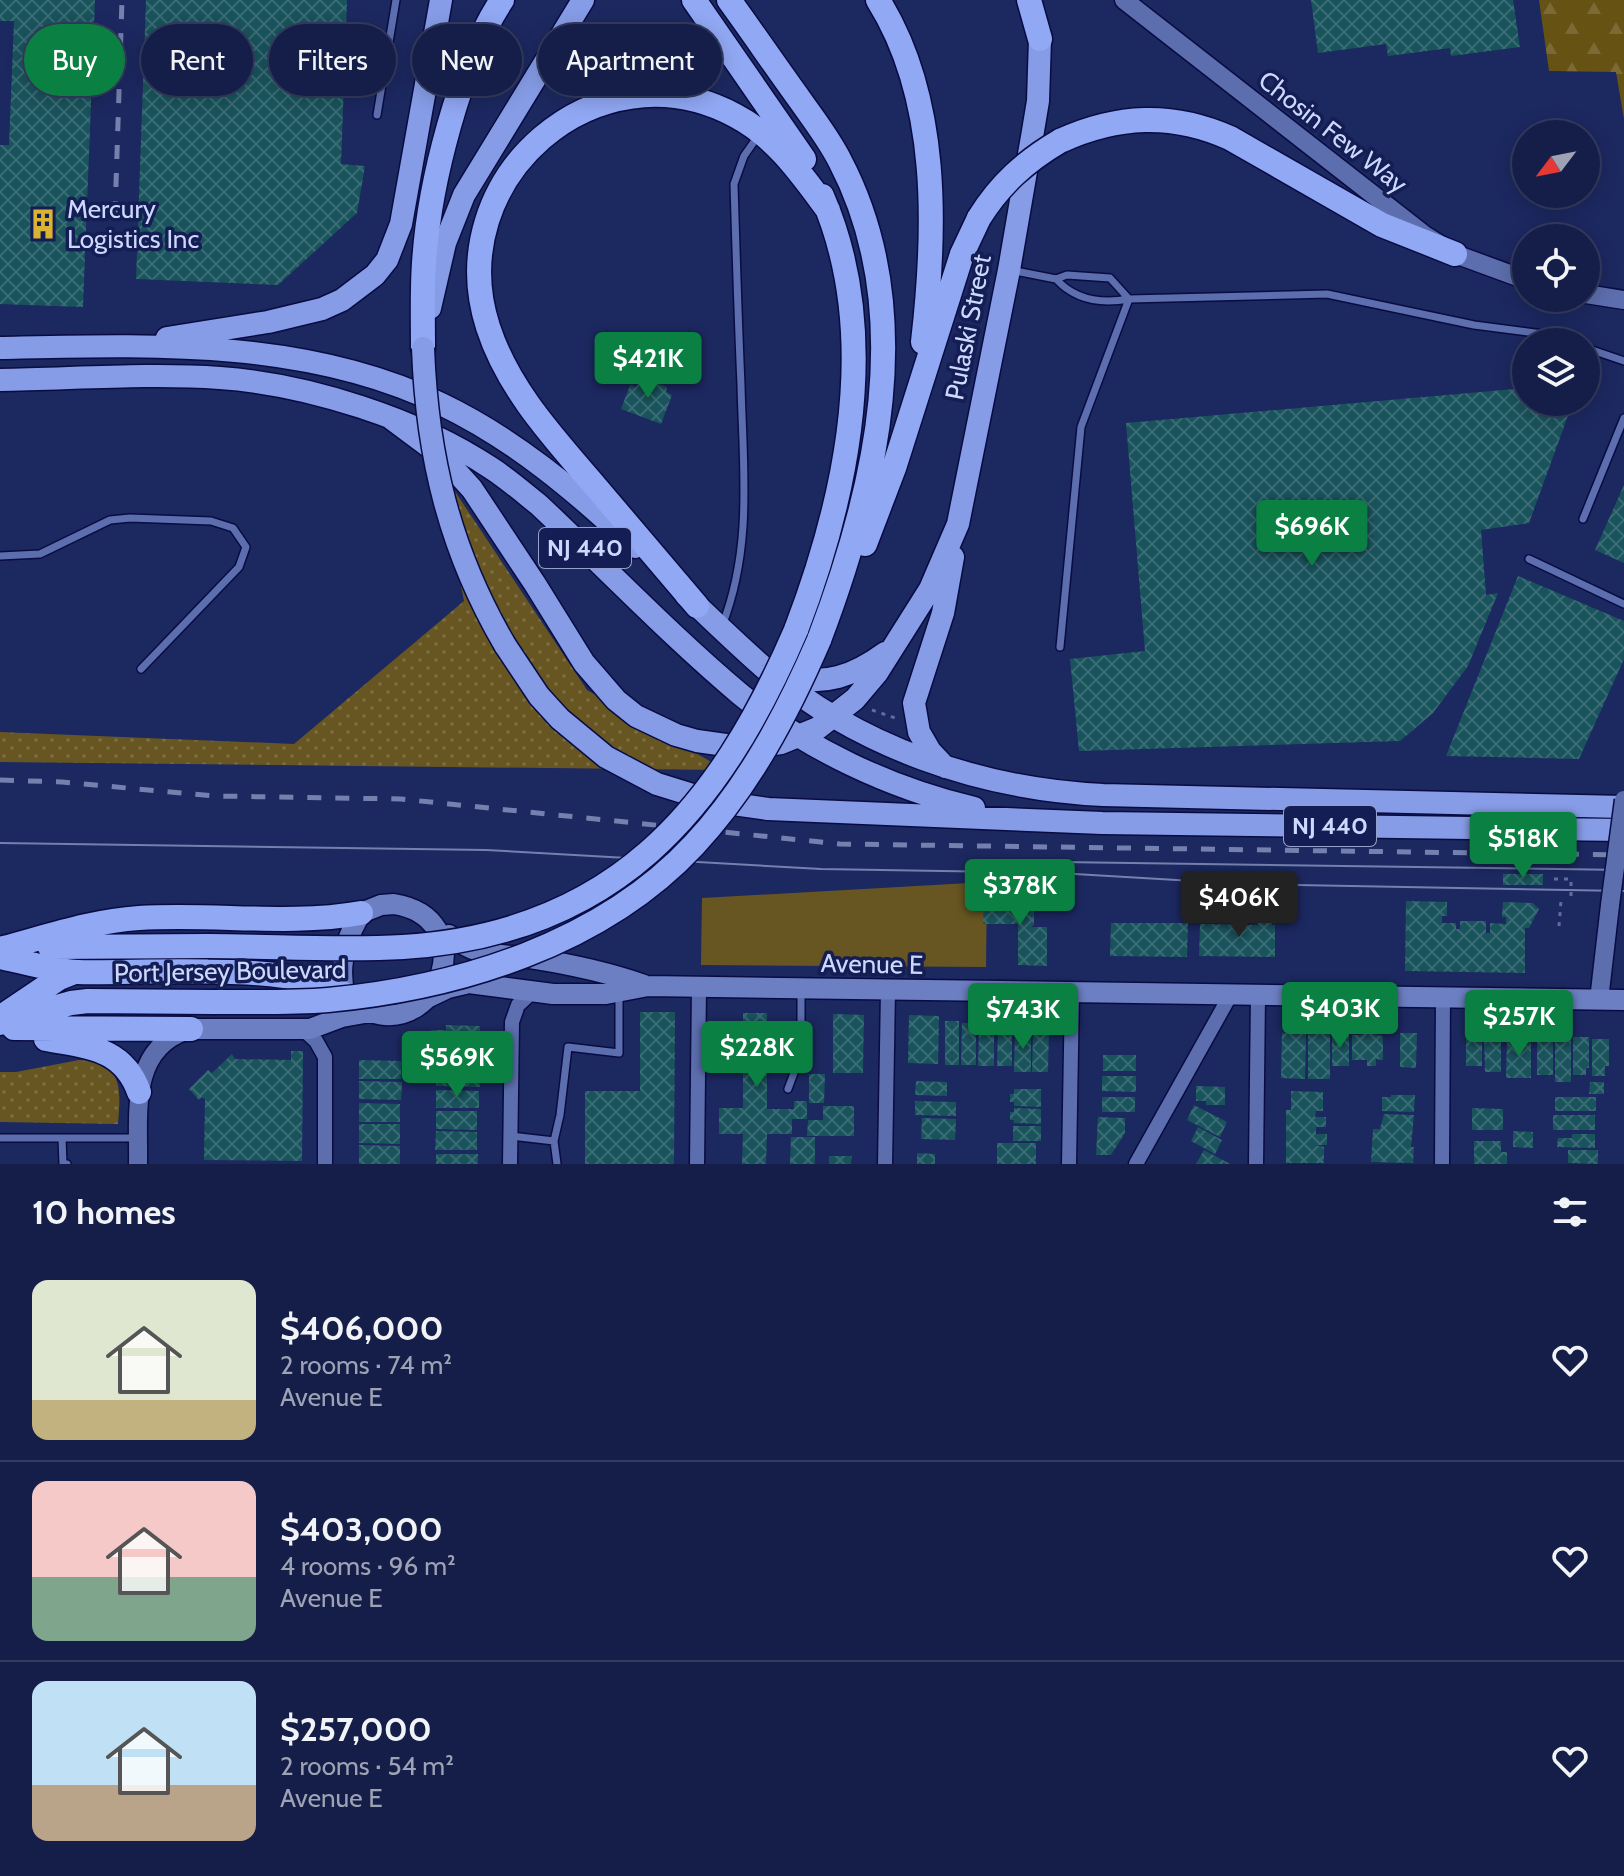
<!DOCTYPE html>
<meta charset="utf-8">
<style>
body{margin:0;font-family:Cabin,sans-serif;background:#1e274f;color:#f1f3f6;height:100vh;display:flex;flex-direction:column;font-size:30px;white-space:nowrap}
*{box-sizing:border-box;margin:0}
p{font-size:26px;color:#9da2b4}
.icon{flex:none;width:44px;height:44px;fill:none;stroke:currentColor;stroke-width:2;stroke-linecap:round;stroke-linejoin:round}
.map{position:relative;height:1164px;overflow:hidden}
.drawer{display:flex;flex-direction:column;background:#151e48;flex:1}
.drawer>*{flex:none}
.top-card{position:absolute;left:24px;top:24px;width:800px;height:72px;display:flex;gap:16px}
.needle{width:52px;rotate:238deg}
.controls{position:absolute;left:1512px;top:120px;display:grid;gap:16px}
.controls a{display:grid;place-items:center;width:88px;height:88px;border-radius:50%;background:#151e48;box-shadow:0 4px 20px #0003,0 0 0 2px #343c60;font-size:40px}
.price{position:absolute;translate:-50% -68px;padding:0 18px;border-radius:8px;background:#0b8043;color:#fff;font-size:26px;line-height:52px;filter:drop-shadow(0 2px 4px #0008)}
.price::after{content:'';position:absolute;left:50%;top:48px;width:24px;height:18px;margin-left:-12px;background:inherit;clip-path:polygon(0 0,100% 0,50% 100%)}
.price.on{background:#222;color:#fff}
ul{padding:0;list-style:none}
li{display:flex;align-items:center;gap:24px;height:200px;padding:0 32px}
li+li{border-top:2px solid #343c60}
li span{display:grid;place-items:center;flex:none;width:224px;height:160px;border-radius:16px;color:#555}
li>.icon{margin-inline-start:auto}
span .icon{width:96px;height:96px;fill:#fffc;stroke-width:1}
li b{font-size:34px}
h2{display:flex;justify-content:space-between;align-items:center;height:96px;padding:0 32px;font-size:34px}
.pill{padding:0 28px;border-radius:36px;background:#151e48;box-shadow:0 4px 20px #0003,0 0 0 2px #343c60;font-size:28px;line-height:72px}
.pill.on{background:#0b8043;color:#fff}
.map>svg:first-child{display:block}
.grass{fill:url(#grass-dots)}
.forest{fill:url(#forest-firs)}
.park{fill:#675622}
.building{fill:url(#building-cross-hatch)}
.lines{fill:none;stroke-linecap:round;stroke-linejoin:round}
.service-casing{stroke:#090c43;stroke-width:10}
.minor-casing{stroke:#090c43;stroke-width:17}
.tertiary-casing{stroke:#090c43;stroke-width:21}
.secondary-casing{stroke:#090c43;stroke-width:23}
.trunk-casing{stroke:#090c43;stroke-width:25}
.motorway-casing{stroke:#090c43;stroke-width:27}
.path{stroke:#606c9d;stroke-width:3;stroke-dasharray:4 6;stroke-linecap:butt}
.service{stroke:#5c6ead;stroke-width:7}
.minor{stroke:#5c6ead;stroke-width:14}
.tertiary{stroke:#5c6ead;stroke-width:18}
.secondary{stroke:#6c7fc2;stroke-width:20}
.trunk{stroke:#869ce6;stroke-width:22}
.motorway{stroke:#91a8f4;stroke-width:24}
.tram{stroke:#7480ae;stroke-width:2}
.rail{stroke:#7480ae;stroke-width:5;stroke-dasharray:14 14;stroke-linecap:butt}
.tertiary-bridge-casing{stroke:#090c43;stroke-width:21;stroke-linecap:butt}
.trunk-bridge-casing{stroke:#090c43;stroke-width:25;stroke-linecap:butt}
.motorway-bridge-casing{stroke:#090c43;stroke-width:27;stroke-linecap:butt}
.tertiary-bridge{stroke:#5c6ead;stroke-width:18}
.trunk-bridge{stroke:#869ce6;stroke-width:22}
.motorway-bridge{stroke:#91a8f4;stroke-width:24}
.labels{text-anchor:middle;stroke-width:7;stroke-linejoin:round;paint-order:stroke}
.shield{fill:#141d54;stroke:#95a0ca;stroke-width:2}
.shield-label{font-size:24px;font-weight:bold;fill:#ccd8fc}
.street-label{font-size:26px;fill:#ccd8fc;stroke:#141d54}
.poi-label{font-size:26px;fill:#ccd8fc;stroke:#141d54;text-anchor:start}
</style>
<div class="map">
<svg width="1624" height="1164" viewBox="0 0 1624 1164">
<defs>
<pattern id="grass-dots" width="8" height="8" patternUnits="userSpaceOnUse" patternTransform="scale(2)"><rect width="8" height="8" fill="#675622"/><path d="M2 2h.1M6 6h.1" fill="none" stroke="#7c6e43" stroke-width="1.8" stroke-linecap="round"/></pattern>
<pattern id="forest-firs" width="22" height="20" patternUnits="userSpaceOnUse" patternTransform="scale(2)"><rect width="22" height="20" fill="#665212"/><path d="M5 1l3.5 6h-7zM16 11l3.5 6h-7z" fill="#7b6a35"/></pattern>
<pattern id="building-cross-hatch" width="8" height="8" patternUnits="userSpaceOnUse" patternTransform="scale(2)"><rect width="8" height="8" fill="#19535c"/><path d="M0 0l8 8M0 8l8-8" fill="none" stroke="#396b74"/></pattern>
</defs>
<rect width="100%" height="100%" fill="#1c2860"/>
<path class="grass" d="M441,481L452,487L587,690L725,770L0,762V732L294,744L464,601Z
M79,1060C123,1062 121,1088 118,1124L0,1122V1072H16Z"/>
<path class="forest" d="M1539,0H1624V119L1616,72L1549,71Z"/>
<path class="park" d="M987,882L986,967L701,965L702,898Z"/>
<path class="building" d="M0,0H95L83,307L0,304V145H9L14,21H0Z
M146,0H347L341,164L365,166L357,213L278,285L136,279Z
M1311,0H1513L1520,47L1451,56L1450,48L1388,56L1386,44L1318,53Z
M640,377L667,387L666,392L672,395L661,424L621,409L630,385L636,387Z
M1526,388V402H1573L1529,523L1481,530L1486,595L1498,593L1468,666L1433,713L1400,741L1079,751L1070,659L1145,651L1126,423Z
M1624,485V563L1595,550Z
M1518,576L1624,621V659L1579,759L1446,756Z
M1503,874H1543V885H1503Z
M984,898L1034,899V925L1031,927H1047V966L1018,965V924H983Z
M1406,901L1447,902V916H1442V923H1456V929H1460V921H1486V933H1490V923L1506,924V917H1502L1503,902L1533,903L1539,909L1529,928H1525V973L1405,971Z
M1258,914H1272V925H1275V957L1199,956L1200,924L1258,925Z
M1111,923H1188L1187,957L1110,956Z
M640,1012H675L674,1164H585V1091H640Z
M743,1013H767V1038H793V1062L767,1061V1109H794V1101H807V1119H792V1134H767L766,1164H742L743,1134H719V1108H743V1061H718V1038H743Z
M833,1014L864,1015L863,1073H833Z
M909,1015L939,1016L938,1064L908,1063Z
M945,1021H959V1065H945Z
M962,1023H976V1065H961Z
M446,1025L480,1026V1045L431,1044V1030H446Z
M979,1027H994V1066H978Z
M998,1029H1012V1066H997Z
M1015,1029H1031V1072H1014Z
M1033,1030H1049L1048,1072H1032Z
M1321,1030L1330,1031V1079H1308V1033H1321Z
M1362,1032L1383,1036V1060L1376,1059V1066H1367V1060H1352V1035H1362Z
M1466,1032H1482V1066H1466Z
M1282,1033L1306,1034L1305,1079L1281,1078Z
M1400,1033H1417L1416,1068L1400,1067Z
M1332,1034L1349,1035V1066H1332Z
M1484,1036H1501V1072H1485Z
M1555,1037H1571V1082H1555Z
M1573,1037H1589V1068H1586V1075H1573Z
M1507,1038H1531V1078H1506Z
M1592,1039H1609V1066H1605V1076H1592Z
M1537,1041H1553V1075H1537Z
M436,1046L478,1047V1066L436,1065Z
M291,1051H303L302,1161L204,1160L205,1099L202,1097L199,1100L189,1089L208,1070L212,1073L232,1054L235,1059L291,1060Z
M1103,1055H1136V1071H1103Z
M359,1060L401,1061V1079H359Z
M437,1068H480V1087L436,1086Z
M809,1074H825L824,1103H809Z
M1102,1076H1136V1092L1102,1091Z
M359,1081L402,1082L401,1100L359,1099Z
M916,1081L947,1082V1096L915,1095Z
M1590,1082H1604V1094H1589Z
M1196,1086L1225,1087V1105H1206V1101H1196Z
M1014,1089H1041V1107L1014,1106V1102H1010V1094H1014Z
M436,1090L479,1091V1108H436Z
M1291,1091L1323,1092V1111H1316L1315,1117H1326V1127H1316V1134H1327V1145H1315L1324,1147V1163H1286V1110H1291Z
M1391,1095H1415L1414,1112L1382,1111V1097H1391Z
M1102,1097H1135V1112H1102Z
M1555,1097H1596V1111H1555Z
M915,1101L956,1102V1116L915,1115Z
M359,1103L400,1104V1122H359Z
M1194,1105L1227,1122L1220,1137L1187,1120Z
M823,1106H854V1136H807L808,1120H823Z
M1014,1108L1041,1109V1124L1013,1123L1014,1120H1010V1112H1014Z
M1472,1108L1503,1109V1130H1472Z
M436,1111H477V1130L436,1129Z
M1384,1114L1414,1115L1411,1147H1414L1413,1163L1371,1162L1373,1129H1380Z
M1553,1115H1595V1130H1553Z
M1098,1117L1125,1118V1133L1111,1155H1096Z
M922,1118L956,1119L955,1140L921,1139Z
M359,1124H400V1144L359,1143Z
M1013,1126H1041V1141H1013Z
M1198,1127L1222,1140L1215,1154L1191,1141Z
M436,1131L477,1132V1150H435Z
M1513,1131L1533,1132V1148L1513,1147Z
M1572,1134H1595V1148L1557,1147L1558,1138H1572Z
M791,1137H815V1164H790Z
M1474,1141H1501V1152H1507V1164H1474Z
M997,1143H1036V1164H997Z
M359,1145L400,1146V1164H359Z
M1204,1150L1230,1164H1196Z
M1568,1150H1598V1164L1568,1163Z
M917,1153L935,1154V1164H917Z
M436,1154H478V1164H436Z
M829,1156H852L851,1164H829Z"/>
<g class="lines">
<g class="service-casing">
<path id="service" d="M377,115L396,0
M1010,270L1056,279L1067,275L1110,278L1129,299
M1056,279C1075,300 1102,304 1129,299L1327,294L1474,325L1543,334L1567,342
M1586,348L1624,361
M1583,519L1624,418
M0,556L40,554L110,520L130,518L211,521L233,528L246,547L239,567L141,669
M1529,559L1624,604
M722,626C753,547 743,468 741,385C738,318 736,251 734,184L744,156L758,136
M1060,647L1081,427L1129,299
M788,1089L801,1054V990
M511,1136L554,1141
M0,1138H138
M62,1138L63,1164H67
M557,1164L554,1141L560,1115L568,1047L619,1053V994"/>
</g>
<g class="minor-casing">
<path id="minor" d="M303,1029L316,1041L325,1057V1164
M510,1164L512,1022L518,1005L531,993
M697,1164L699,987
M885,1164L888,990
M1069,1164L1072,992
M1136,1164L1231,994
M1256,1164L1258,995
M1442,1164L1443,997"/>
</g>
<g class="tertiary-casing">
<path id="tertiary" d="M1124,0L1426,236L1455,254L1526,280
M1586,294L1624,300
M1599,1000L1610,905
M138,1164C139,1116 129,1051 185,1031"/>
</g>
<g class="secondary-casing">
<path id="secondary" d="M394,904C481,918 441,1035 371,1012C361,1009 352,1001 345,995C337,966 346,938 361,913L381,905Z
M449,935C479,958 496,953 530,958C569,964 607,972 644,985
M425,999L448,988L469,983L553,994H606L648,986L1624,1000
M191,1029H310L342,1017L370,1012"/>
</g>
<g class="trunk-casing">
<path id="trunk" d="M430,308L445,243L464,195L583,0
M167,338L268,322L322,309L342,300L375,275L387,260L401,224L441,0
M0,348C147,345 305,338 441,404C514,439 576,491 635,547
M0,380C73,379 148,373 220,378C308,384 417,419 491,468C508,479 524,493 539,505C606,568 670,635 740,694C806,749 890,788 974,808
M392,419L443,457L472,489L535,584L584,663L616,700L636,716L676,735L697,741L747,748L781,743L818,728L855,699L877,673L930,589L958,524L1009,270L1033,131L1038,101L1040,39
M686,595C711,619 736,643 762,666C858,747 979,789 1103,795L1624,807
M505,645L539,696L560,719L606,757L657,784L712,801L768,809L1102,823L1624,830
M787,676C824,687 855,675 885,653
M945,767L930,751L919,732L914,703L943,613L953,557"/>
</g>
<g class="motorway-casing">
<path id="motorway" d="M694,0L804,159
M729,0C753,33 776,67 800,100C814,120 829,139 840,161C919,312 876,490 819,640
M878,0C940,99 936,230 923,342
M1029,0L1040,39
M1060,141C1117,115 1172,112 1230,138L1382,225L1455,254
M423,348C423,320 422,291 424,263C429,185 459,65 502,0
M865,544L894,468L962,254L979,218
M697,606C663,566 629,526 595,486C553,437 508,389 488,327C440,179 597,41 736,116C776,137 801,174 828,210
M796,630C848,494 882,334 822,196
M50,947L208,946
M0,949C46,937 92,921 139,918C213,913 288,926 361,913
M0,957C25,962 53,971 78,972C140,974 300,961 345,995
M4,1015L59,978L74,972
M0,1023L71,1003L88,1001L213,1002
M14,1028L191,1029
M46,1039C87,1047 123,1047 139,1092"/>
</g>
<path class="path" d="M872,710L898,719
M1554,879H1571V899
M1559,926L1561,901"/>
<use href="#service" class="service"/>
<use href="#minor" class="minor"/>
<use href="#tertiary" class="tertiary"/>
<use href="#secondary" class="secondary"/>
<use href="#trunk" class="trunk"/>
<use href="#motorway" class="motorway"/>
<path class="tram" d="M0,843L486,850L821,869L1058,873L1244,884L1624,891
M1060,862L1624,870"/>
<path class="rail" d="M115,215L122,0
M0,780L62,782L214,796L401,799L840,844L1624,855"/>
<g class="tertiary-bridge-casing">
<path id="tertiary-bridge" d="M1610,905L1624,800"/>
</g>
<g class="trunk-bridge-casing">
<path id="trunk-bridge" d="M423,348C427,457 450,551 505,645"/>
</g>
<g class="motorway-bridge-casing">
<path id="motorway-bridge" d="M979,218C1000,184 1026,161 1060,141
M208,946C273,946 339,951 403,947C613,934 718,812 796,630
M213,1002C251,1002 290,1003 328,1000C458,988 602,944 694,845C749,786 787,714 819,640"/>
</g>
<use href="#tertiary-bridge" class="tertiary-bridge"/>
<use href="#trunk-bridge" class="trunk-bridge"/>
<use href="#motorway-bridge" class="motorway-bridge"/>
</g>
<defs>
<g id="building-bare" transform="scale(2.4)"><path d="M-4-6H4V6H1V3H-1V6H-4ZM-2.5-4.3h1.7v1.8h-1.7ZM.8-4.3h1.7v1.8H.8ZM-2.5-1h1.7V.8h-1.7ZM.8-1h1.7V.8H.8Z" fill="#dab333" stroke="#141d54" stroke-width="2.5" paint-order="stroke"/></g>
</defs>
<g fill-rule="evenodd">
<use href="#building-bare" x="43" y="224"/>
</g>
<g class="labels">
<g class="shield">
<rect x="539" y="528" width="92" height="40" rx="6"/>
<rect x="1284" y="806" width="92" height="40" rx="6"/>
</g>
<g class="shield-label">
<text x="585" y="556">NJ 440</text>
<text x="1330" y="834">NJ 440</text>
</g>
<g class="street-label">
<text transform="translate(1333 132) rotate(38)" y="9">Chosin Few Way</text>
<text transform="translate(968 327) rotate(-79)" y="9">Pulaski Street</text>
<text transform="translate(872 964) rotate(1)" y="9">Avenue E</text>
<text transform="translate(230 971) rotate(-1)" y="9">Port Jersey Boulevard</text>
</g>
<g class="poi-label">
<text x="67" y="218">Mercury<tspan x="67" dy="30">Logistics Inc</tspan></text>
</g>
</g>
</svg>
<div class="controls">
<a><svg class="needle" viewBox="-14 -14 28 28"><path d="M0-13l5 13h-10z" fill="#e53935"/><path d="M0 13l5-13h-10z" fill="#9da2b4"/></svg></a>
<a><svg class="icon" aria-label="locate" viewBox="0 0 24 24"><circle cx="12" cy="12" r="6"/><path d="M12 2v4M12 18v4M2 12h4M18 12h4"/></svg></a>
<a><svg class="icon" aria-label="layers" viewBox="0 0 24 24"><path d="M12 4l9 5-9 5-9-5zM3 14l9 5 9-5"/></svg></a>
</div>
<b class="price" style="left:648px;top:400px">$421K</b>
<b class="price" style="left:1312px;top:568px">$696K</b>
<b class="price" style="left:1523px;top:880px">$518K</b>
<b class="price" style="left:1020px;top:927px">$378K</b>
<b class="price on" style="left:1239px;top:939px">$406K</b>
<b class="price" style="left:1340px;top:1050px">$403K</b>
<b class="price" style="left:1023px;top:1051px">$743K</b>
<b class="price" style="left:1519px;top:1058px">$257K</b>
<b class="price" style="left:757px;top:1089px">$228K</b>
<b class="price" style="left:457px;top:1099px">$569K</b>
<div class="top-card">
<a class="pill on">Buy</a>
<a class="pill">Rent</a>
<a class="pill">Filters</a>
<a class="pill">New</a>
<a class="pill">Apartment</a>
</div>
</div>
<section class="drawer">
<h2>10 homes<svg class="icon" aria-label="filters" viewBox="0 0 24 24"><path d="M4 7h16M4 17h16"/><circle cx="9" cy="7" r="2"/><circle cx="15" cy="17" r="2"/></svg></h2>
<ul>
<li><span style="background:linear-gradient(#dfe7d0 75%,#c2b280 0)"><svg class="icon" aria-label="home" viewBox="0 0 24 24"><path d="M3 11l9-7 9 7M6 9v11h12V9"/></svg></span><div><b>$406,000</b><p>2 rooms · 74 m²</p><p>Avenue E</p></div><svg class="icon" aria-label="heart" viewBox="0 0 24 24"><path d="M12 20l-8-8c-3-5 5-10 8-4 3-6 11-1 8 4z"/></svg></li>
<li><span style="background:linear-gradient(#f6c9c9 60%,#7fa58c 0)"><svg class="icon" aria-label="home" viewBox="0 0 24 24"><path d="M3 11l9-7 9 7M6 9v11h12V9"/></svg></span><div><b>$403,000</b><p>4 rooms · 96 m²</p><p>Avenue E</p></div><svg class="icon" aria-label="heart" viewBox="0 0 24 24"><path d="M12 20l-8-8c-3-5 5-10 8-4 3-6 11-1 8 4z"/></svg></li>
<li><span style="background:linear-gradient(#bfe0f5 65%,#b9a48a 0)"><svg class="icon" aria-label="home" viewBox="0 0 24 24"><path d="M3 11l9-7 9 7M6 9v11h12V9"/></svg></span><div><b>$257,000</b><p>2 rooms · 54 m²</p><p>Avenue E</p></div><svg class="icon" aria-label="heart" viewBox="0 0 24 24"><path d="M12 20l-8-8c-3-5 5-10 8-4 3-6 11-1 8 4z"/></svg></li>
</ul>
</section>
